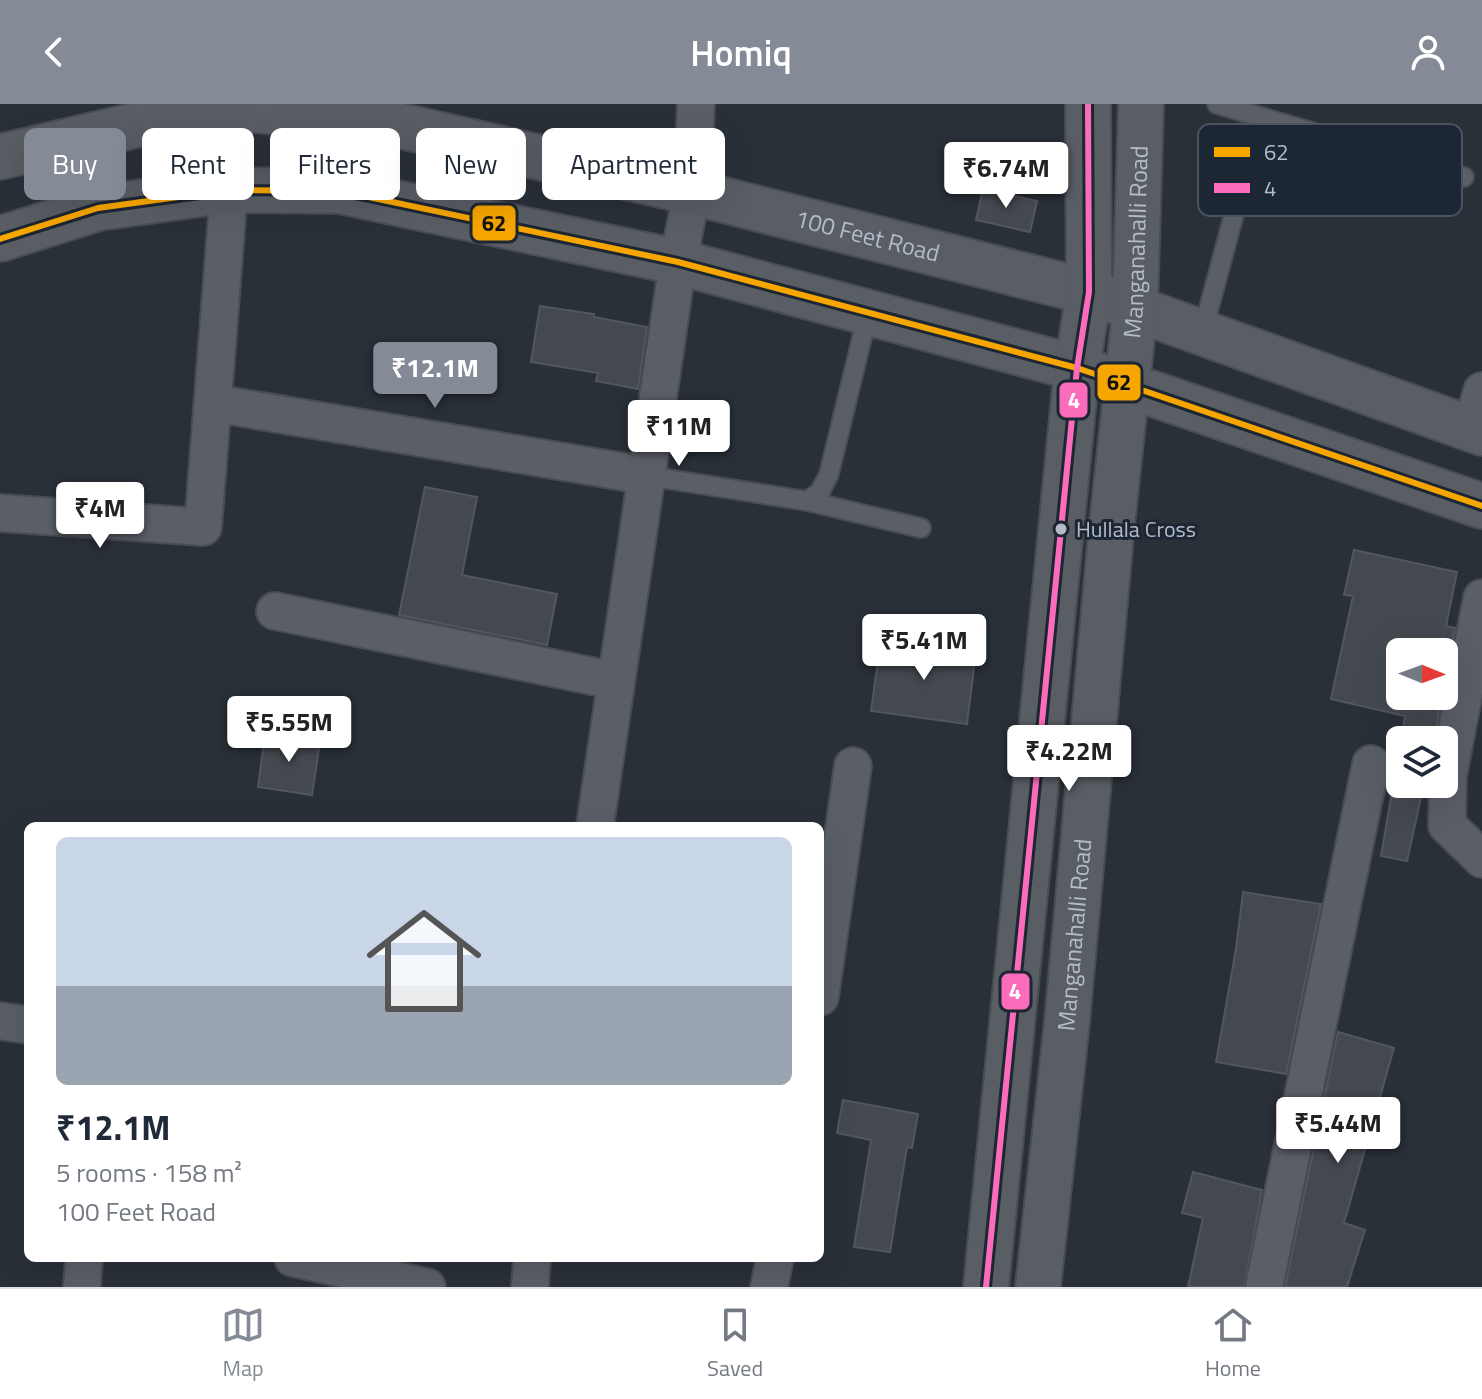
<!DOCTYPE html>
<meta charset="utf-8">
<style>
body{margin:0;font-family:"Titillium Web",sans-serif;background:#f6f6f7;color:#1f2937;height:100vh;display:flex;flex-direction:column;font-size:30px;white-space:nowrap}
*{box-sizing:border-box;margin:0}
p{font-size:26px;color:#747a83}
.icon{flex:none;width:44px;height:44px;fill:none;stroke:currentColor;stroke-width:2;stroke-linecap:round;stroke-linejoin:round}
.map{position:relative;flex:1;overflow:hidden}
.panel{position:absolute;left:24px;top:718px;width:800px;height:440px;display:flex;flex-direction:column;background:#fff;border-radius:12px;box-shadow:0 8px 32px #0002}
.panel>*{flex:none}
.guide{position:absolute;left:24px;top:24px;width:800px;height:72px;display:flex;gap:16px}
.needle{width:52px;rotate:91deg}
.buttons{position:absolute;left:1386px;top:534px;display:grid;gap:16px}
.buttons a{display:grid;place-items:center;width:72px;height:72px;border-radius:12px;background:#fff;box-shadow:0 8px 32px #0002;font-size:40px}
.price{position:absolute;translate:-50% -68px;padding:0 18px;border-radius:8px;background:#fff;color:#222;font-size:26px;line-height:52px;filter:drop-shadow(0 2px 4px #0008)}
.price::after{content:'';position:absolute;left:50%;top:48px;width:24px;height:18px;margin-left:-12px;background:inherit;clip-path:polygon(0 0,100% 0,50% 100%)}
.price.on{background:#848b96;color:#fff}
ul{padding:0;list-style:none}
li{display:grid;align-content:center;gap:16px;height:424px;padding:0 32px}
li+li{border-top:2px solid #e0e1e3}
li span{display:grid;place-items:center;height:248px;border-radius:12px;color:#555}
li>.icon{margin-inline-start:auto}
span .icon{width:144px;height:144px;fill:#fffc;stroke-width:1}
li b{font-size:34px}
.pill{padding:0 28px;border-radius:12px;background:#fff;box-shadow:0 8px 32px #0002;font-size:28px;line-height:72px}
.pill.on{background:#848b96;color:#fff}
header{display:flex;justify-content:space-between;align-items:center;height:104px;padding:0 32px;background:#848b96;color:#fff;font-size:36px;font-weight:600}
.tabs{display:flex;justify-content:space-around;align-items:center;height:112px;border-top:2px solid #e0e1e3;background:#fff;font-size:22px;color:#747a83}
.tabs a{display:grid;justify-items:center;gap:4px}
.tabs .on{color:#848b96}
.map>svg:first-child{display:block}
.building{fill:#444950;stroke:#52575f;stroke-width:2}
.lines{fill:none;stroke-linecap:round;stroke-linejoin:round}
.lane-casing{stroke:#484c53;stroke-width:22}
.street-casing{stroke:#484c53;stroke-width:40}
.secondary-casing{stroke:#484c53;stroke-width:48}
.lane{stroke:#5a5e66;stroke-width:18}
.street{stroke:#5a5e66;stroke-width:36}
.secondary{stroke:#595d64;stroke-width:44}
.bus-1-casing{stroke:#1d2633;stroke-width:12}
.bus-2-casing{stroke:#1d2633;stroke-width:12}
.bus-1{stroke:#f7a600;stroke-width:6}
.bus-2{stroke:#fb6dba;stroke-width:6}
.tree{fill:#4e6a5a}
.bus-dot{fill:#b4bcc9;stroke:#1d2633;stroke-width:3}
.labels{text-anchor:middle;stroke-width:6;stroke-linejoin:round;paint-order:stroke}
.bus-label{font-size:22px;fill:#b4bcc9;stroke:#1d2633;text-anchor:start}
.street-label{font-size:24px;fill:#b4bcc9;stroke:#1d2633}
.key{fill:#1d2633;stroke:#4a5360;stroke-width:2}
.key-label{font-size:22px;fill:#b4bcc9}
.line-badge{stroke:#1d2633;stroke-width:3}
.badge-label{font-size:22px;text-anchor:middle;font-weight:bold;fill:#fff}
.pale-badge-label{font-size:22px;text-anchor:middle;font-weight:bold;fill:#111}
</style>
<header><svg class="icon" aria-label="back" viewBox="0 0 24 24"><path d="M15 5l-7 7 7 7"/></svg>Homiq<svg class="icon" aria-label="person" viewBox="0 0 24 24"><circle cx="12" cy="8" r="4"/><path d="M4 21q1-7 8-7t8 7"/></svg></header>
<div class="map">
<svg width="1482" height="1183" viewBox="0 0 1482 1183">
<rect width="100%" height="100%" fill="#2a3038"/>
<path class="building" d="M983,85L1037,97L1030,128L976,116Z
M540,202L594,210V213L647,223L638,285L596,277L598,269L531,258Z
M425,383L477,393L462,471L557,490L547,541L399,511Z
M1354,446L1457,468L1446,522L1455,524L1444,581V548H1400V592H1442L1434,636H1401L1405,612L1331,595L1353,492L1344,491Z
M881,535L976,548L967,620L871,607Z
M265,630L320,638L312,691L258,683Z
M1400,641V680H1424L1407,757L1381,752Z
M1243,788L1321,800L1286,970L1216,958L1236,845Z
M1338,928L1394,944L1344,1119L1365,1126L1347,1183H1285Z
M843,996L918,1010L912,1044L907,1043L890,1148L854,1143L871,1036L837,1029Z
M1193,1068L1262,1086L1244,1183H1188L1203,1114L1182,1109Z"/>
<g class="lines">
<g class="lane-casing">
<path id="lane" d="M1217,0L1464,73
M1202,230L1260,13
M648,372L807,397L921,424
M807,397L820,388L829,370L868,209"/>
</g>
<g class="street-casing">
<path id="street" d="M213,299L648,372
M1471,325L1482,287
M0,409L203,423L229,86
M1482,494L1448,672L1447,721L1482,755
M275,507L616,577
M595,722L678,158L692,88L696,0
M820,893L853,662
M0,917L28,921
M293,1154L427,1183
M82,1183L84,1154
M530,1183L532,1154
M769,1183L775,1154
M1264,1183L1371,660"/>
</g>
<g class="secondary-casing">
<g id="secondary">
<path id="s1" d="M0,53L149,18L255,6L379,17L692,88L1089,188L1482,329"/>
<path d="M0,135L98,104L229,86L340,87L678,158L1077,264L1482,402"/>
<path d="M986,1183L1077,264L1089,188L1088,0"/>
<path id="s2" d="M1038,1183L1067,918L1111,430L1135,206L1141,0"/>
</g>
</g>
<use href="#lane" class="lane"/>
<use href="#street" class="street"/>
<use href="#secondary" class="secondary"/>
<g class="bus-1-casing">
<path id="bus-1" d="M0,135L98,104L229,86L340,87L678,158L1077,264L1482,402"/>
</g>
<g class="bus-2-casing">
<path id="bus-2" d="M986,1183L1077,264L1089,188L1088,0"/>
</g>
<use href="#bus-1" class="bus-1"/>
<use href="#bus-2" class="bus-2"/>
</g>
<g class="tree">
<circle cx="109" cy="60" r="12"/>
<circle cx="59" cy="74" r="12"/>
</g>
<circle class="bus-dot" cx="1061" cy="425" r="7"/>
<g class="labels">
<g class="bus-label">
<text x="1076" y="433">Hullala Cross</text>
</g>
<g class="street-label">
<text dy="8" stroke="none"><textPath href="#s1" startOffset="886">100 Feet Road</textPath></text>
<text dy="8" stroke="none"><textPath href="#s2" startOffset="1050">Manganahalli Road</textPath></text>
<text dy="8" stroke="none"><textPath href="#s2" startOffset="354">Manganahalli Road</textPath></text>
</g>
</g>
<rect x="1198" y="20" width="264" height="92" rx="12" class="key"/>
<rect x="1214" y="43" width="36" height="10" fill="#f7a600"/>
<rect x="1214" y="79" width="36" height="10" fill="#fb6dba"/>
<g class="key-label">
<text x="1264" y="56">62</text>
<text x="1264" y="92">4</text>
</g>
<g class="line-badge">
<rect x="471" y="100" width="46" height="38" rx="8" fill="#f7a600"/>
<rect x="1096" y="259" width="46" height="39" rx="8" fill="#f7a600"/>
<rect x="1058" y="277" width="31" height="38" rx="8" fill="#fb6dba"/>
<rect x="1000" y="868" width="31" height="39" rx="8" fill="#fb6dba"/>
</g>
<g class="badge-label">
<text x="1074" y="304">4</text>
<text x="1015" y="895">4</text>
</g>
<g class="pale-badge-label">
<text x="494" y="127">62</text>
<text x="1119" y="286">62</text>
</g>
</svg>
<div class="buttons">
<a><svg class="needle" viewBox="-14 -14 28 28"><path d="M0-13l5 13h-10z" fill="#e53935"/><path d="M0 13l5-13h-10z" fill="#747a83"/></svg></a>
<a><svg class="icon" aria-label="layers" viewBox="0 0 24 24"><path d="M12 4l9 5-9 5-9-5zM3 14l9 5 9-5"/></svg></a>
</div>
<b class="price" style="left:1006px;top:106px">₹6.74M</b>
<b class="price on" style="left:435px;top:306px">₹12.1M</b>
<b class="price" style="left:679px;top:364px">₹11M</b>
<b class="price" style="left:100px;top:446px">₹4M</b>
<b class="price" style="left:924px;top:578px">₹5.41M</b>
<b class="price" style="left:289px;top:660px">₹5.55M</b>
<b class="price" style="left:1069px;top:689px">₹4.22M</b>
<b class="price" style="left:1338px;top:1061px">₹5.44M</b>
<div class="guide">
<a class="pill on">Buy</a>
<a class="pill">Rent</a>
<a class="pill">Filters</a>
<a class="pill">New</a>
<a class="pill">Apartment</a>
</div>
<section class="panel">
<ul>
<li><span style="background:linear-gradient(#c9d6e8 60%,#9aa5b1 0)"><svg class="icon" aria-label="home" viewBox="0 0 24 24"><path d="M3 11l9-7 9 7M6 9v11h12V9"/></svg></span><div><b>₹12.1M</b><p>5 rooms · 158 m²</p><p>100 Feet Road</p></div></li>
</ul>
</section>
</div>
<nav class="tabs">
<a class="on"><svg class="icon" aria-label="map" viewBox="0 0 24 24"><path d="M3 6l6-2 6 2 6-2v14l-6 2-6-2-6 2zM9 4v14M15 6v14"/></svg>Map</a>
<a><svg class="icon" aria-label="saved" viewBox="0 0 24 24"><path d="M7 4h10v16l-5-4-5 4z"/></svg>Saved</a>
<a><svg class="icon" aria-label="home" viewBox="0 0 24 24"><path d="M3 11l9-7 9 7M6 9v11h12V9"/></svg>Home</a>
</nav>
